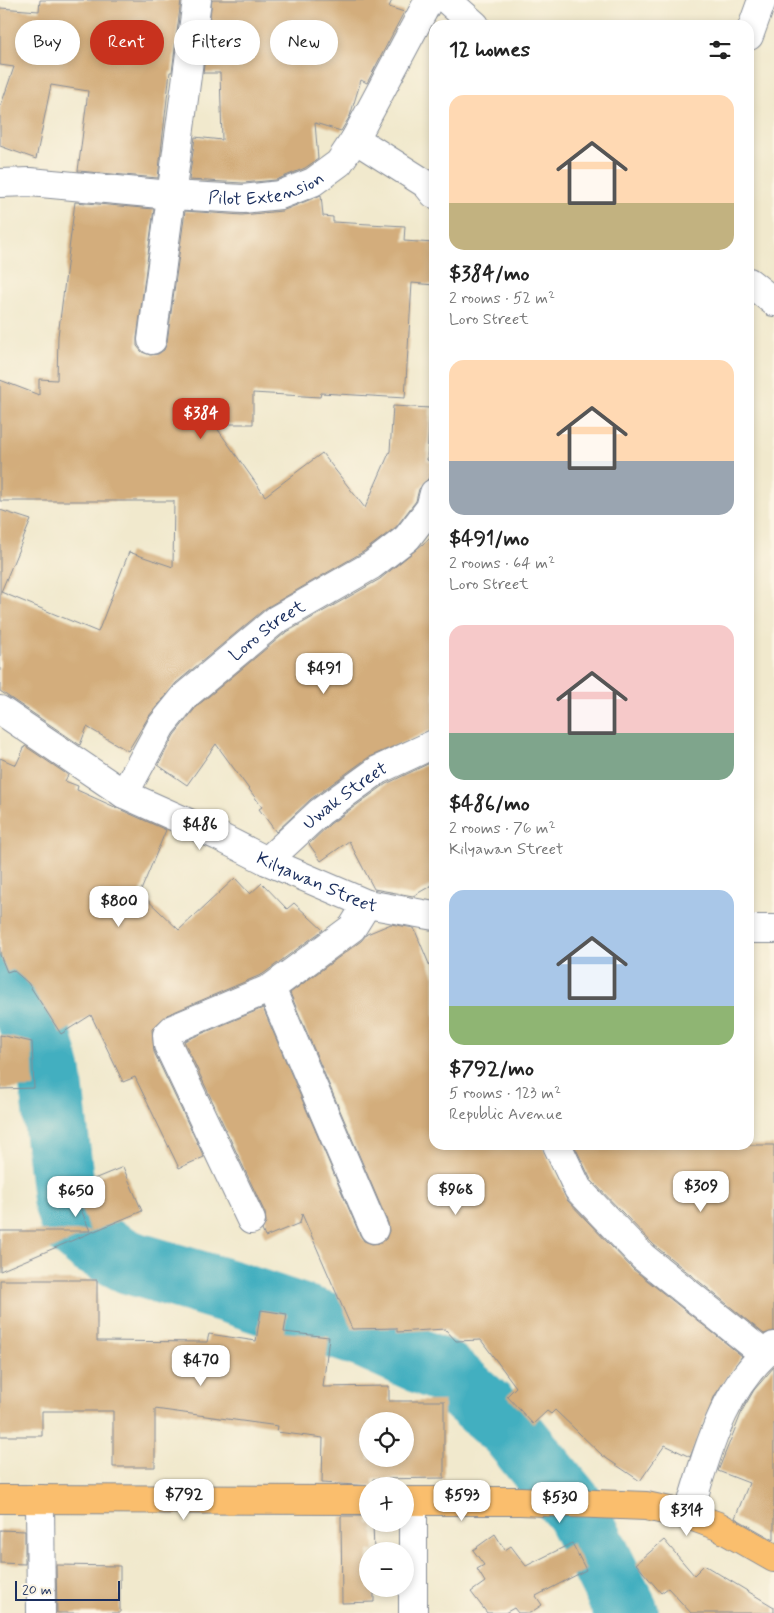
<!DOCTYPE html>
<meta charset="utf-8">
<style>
body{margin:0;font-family:Mynerve,sans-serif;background:#f2f2f2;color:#222;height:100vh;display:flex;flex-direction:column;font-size:19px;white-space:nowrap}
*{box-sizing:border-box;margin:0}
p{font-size:16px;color:#767676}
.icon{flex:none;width:28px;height:28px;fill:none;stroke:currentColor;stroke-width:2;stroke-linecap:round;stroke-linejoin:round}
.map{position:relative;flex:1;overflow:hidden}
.sheet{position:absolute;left:429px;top:20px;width:325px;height:1130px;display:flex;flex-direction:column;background:#fff;border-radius:15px;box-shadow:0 2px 8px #0003}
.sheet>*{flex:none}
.top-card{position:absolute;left:15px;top:20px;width:339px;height:45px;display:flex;gap:10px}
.fabs{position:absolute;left:359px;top:1412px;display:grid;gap:10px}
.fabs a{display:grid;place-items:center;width:55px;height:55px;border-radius:50%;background:#fff;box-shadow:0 2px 8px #0003;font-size:25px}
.scale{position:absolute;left:15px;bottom:12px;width:105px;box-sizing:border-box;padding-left:5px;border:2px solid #1b2f5e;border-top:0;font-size:14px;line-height:18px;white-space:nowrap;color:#1b2f5e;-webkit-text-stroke:4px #fcf5e5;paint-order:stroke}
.price{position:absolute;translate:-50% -42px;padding:0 11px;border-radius:10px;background:#fff;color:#222;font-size:16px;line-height:32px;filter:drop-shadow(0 1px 2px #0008)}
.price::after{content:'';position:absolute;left:50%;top:30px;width:15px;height:11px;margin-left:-8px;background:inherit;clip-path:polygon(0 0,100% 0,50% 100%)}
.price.selected{background:#c8321e;color:#fff}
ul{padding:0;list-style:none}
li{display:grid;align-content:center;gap:10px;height:265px;padding:0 20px}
li span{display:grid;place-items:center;height:155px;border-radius:15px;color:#555}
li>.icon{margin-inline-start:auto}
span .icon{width:90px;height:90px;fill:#fffc;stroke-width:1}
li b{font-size:21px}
h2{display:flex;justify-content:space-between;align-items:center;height:60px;padding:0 20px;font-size:21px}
.chip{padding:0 18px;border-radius:22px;background:#fff;box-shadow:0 2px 8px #0003;font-size:18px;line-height:45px}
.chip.selected{background:#c8321e;color:#fff}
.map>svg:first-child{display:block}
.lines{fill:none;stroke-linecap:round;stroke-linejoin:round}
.river{stroke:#42afc0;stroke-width:64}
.building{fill:#d3ad7c;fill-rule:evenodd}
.minor-casing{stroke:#868c96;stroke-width:30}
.major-casing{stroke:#868c96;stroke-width:30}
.minor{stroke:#fff;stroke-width:28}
.major{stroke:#fabe6d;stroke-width:28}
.labels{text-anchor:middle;stroke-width:4;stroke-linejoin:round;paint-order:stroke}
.street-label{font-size:18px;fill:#1b2f5e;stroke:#fcf5e5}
</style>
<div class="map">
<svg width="774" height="1613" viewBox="0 0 774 1613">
<rect width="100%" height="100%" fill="#fcf5e5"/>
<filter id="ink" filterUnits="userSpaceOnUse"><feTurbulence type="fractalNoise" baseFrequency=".02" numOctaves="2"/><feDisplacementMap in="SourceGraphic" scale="10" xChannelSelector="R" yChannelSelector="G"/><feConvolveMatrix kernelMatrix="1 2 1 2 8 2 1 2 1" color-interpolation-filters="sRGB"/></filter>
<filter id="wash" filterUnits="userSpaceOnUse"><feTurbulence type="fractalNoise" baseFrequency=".0096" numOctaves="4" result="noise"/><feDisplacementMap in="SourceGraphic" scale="20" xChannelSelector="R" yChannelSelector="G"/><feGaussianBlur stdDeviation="1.12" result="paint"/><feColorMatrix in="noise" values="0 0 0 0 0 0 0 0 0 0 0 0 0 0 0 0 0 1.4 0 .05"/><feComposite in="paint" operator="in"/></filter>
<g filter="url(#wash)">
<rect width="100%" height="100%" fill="#f1e9cd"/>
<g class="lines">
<path class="river" d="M0,986L23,1009L41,1040L50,1074L64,1198L73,1227L92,1243L129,1262L237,1294L368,1338L444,1372L510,1430L577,1512L627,1613"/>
</g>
<g id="blocks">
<path class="building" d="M40,0H181L172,72H170L158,178L78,171L88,91L51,85L36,159L0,146V108L14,67L0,65V8L39,11Z
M212,0H392L389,7L404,12L367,83L361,80L350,116L341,131L315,123L318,159L305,168L276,180L243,183L189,180L195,137L222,140L220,73H203Z
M321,195L323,216L333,217V222L405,226L404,241L434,243V285L412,283L405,398L321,393L320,397L253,393V424H214L265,496L322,453L365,508L390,451L393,406L430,408L427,460L434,463V466L428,479L419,489L416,501L396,527L363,552L266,608L176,683L149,716L128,751L87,727L80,745L0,691V510L31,520L1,592L98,632L129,552L173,567L174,501H0V380L39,395V379L57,380L58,336L75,202L154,209L137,338V346L142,352L150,355L158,354L164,350L167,342L185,211L242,215L282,211Z
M434,535V729L369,757L311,799L276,832L259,809L262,807L216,744L187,785L158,765L174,735L197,706L285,633L380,579Z
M25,746L68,775L65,781L78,786L77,790L166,830L140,893L179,930L235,878L250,894L262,883L287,909L294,903L323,930L263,974L167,1015L152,1029L154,1052L204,1157L179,1168L135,1077L123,1082L91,1015L61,1034L28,983L13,970L7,972L0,955V758L16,765Z
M434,761V884L413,896L374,889L349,841L321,861L309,844L330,824L386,784Z
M391,924L414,928L434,976V1145H542L567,1200L633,1269L742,1356L715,1395L690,1457L665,1445L640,1481L603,1456L555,1410L551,1414L547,1411L533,1424L507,1396L516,1387L481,1340L456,1341L445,1329L397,1332V1328L352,1329L302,1214L300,1223L265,1237L262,1230L266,1222L265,1213L184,1041L263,1008L360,1235L364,1241L372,1244L381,1243L386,1239L389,1231L388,1223L290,993L361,941L367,934Z
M0,1035L32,1042L34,1088L0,1089Z
M574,1145H774V1331L764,1334L654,1245L591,1180Z
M123,1167L142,1211L0,1271V1231H90L72,1188Z
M0,1280H97V1341L207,1342L209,1334L256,1341L261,1310L287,1314L284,1332L329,1337L323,1387L389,1386V1401H444V1478L373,1479V1486L322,1483L323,1438L277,1432L278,1426L155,1409V1467H113V1411H42V1436H0ZM368,1421H405V1459H368Z
M774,1367V1540L735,1518L749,1483L718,1471L743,1409L754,1390Z
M341,1516H368V1524H373L374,1551H368V1589H374V1602L342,1603Z
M0,1530L25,1531V1564L0,1563Z
M495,1534L505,1550L511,1546L526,1566L572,1543L586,1570L536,1596L542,1605L530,1613H518L514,1608L505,1613H487L471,1592L485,1582L477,1569L484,1565L473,1550Z
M664,1540L694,1575L704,1565L774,1607V1613H691L668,1588L661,1593L636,1564Z
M56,1565L120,1566V1613H57Z"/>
</g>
</g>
<g filter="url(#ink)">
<use href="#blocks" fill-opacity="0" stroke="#868c96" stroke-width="1"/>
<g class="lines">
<g class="minor-casing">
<g id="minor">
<path d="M447,0L475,25"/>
<path d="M749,36L762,0"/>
<path d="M355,139L426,184L434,194"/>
<path id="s1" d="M0,183L30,182L171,195L243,199L280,195L313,182L339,163L355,139L429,0"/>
<path d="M749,282L774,302"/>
<path d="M152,340L197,0"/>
<path id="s2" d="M0,710L124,794L218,836L267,861L367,904L434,916"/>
<path id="s3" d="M124,794L161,726L186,695L276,620L372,565L407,538L430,508L434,493"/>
<path id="s4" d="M267,861L320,812L378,770L434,744"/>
<path d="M749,929H774"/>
<path d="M271,988L374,1229"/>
<path d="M557,1145L578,1189L643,1257L764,1354"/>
<path d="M251,1220L168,1045L167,1035L173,1029L271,988L352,928L367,904"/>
<path d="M40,1499L41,1613"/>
<path d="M413,1501V1613"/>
<path d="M688,1515C707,1454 722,1388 774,1346"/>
</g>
</g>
<g class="major-casing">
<path id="major" d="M0,1499L368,1500
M405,1501H520L646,1506L688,1515L718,1526L774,1558"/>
</g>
<use href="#minor" class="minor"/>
<use href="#major" class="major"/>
</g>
</g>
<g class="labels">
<g class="street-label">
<text dy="6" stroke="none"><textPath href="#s1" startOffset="268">Pilot Extension</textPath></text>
<text dy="6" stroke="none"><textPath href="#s3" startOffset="221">Loro Street</textPath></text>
<text dy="6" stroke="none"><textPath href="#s4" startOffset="102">Uwak Street</textPath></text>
<text dy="6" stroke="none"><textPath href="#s2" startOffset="362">Kilyawan Street</textPath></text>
</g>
</g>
</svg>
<div class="fabs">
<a><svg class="icon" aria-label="locate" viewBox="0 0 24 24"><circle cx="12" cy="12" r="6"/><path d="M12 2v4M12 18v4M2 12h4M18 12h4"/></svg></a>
<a>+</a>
<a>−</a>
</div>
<div class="scale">20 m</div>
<b class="price selected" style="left:201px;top:440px">$384</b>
<b class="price" style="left:324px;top:695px">$491</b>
<b class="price" style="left:200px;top:851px">$486</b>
<b class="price" style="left:119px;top:928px">$800</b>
<b class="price" style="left:701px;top:1213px">$309</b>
<b class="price" style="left:456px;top:1216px">$968</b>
<b class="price" style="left:76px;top:1218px">$650</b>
<b class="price" style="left:201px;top:1387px">$470</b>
<b class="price" style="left:184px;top:1521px">$792</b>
<b class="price" style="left:462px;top:1522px">$593</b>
<b class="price" style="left:560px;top:1524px">$530</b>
<b class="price" style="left:687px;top:1537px">$314</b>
<div class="top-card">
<a class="chip">Buy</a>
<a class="chip selected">Rent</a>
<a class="chip">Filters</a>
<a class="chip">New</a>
</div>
<section class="sheet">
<h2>12 homes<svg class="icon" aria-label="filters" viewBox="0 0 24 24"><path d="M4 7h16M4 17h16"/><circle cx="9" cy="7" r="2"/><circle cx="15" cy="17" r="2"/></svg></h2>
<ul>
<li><span style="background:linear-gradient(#ffd9b3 70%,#c2b280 0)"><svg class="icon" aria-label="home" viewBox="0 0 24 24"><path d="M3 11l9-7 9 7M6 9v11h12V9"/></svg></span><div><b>$384/mo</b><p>2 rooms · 52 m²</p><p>Loro Street</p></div></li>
<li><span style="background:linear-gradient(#ffd9b3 65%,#9aa5b1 0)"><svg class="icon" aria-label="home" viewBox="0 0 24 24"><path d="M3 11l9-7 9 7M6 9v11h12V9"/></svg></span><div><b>$491/mo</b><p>2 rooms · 64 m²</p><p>Loro Street</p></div></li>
<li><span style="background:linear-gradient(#f6c9c9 70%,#7fa58c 0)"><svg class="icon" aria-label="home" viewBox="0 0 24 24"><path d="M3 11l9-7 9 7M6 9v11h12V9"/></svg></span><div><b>$486/mo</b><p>2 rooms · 76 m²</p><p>Kilyawan Street</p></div></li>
<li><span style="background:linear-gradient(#a9c7e8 75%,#8fb573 0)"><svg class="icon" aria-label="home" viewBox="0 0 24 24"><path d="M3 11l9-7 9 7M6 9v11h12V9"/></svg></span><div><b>$792/mo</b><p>5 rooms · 123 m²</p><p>Republic Avenue</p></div></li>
</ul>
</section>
</div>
